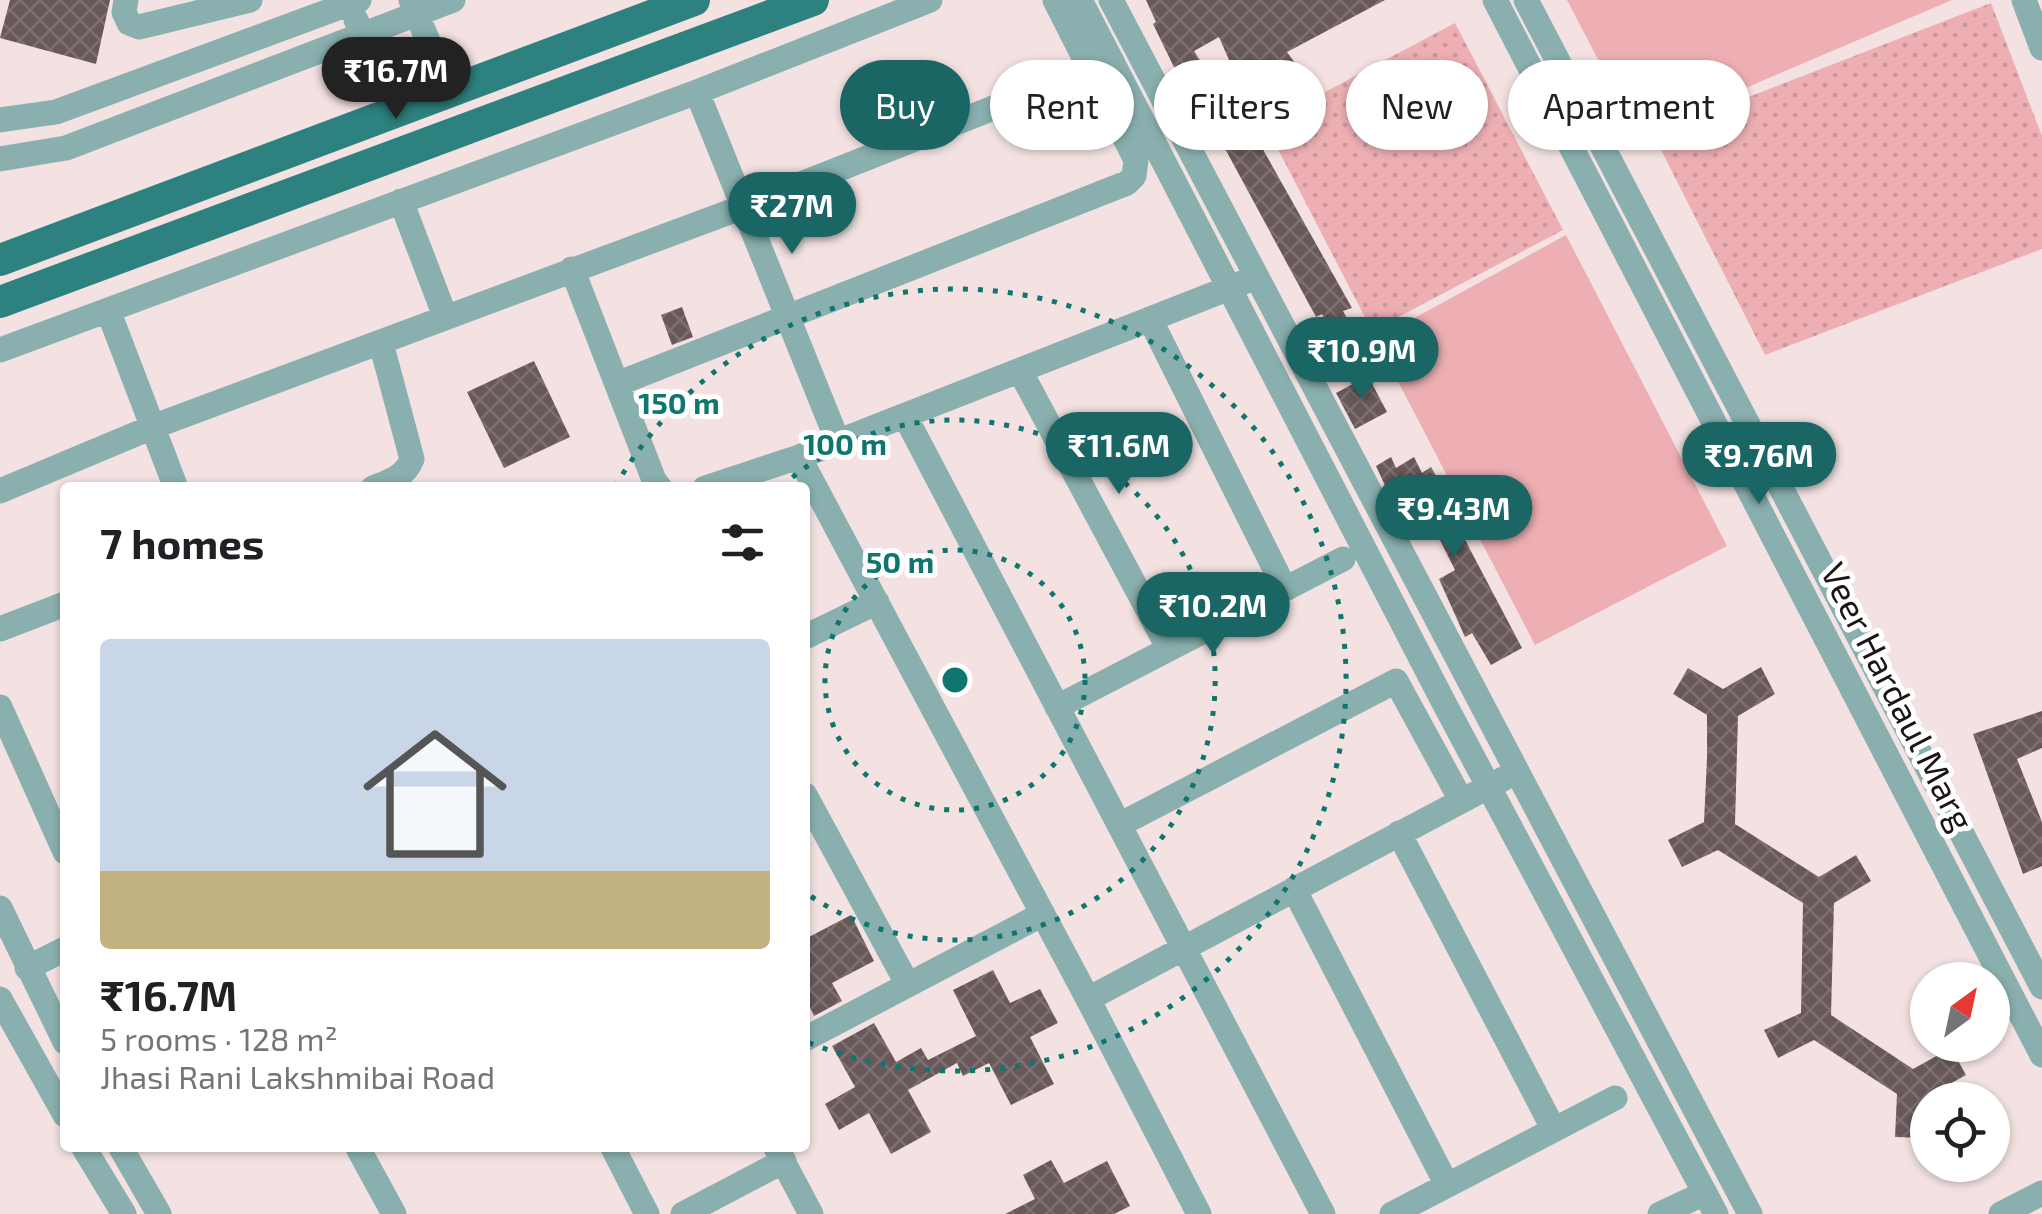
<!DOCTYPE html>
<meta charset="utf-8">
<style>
body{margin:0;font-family:"Exo 2",sans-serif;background:#f2f2f2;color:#202124;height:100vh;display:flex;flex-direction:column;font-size:38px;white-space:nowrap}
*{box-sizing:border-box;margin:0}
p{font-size:32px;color:#757577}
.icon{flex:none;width:55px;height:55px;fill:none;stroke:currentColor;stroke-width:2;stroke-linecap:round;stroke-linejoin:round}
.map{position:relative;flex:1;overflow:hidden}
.drawer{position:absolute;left:60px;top:482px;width:750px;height:670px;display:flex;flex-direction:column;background:#fff;border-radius:10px;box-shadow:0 2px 8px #0004}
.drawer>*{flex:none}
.banner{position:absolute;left:840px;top:60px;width:950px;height:90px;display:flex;gap:20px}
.needle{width:65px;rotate:33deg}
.tools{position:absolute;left:1910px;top:962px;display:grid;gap:20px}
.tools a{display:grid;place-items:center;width:100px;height:100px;border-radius:50%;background:#fff;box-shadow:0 2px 8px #0004;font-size:50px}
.price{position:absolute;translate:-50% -85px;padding:0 22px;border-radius:35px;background:#196664;color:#fff;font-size:32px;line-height:65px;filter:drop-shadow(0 2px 5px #0008)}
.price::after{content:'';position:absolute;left:50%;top:60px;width:30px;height:22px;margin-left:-15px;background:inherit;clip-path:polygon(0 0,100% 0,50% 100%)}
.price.selected{background:#222;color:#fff}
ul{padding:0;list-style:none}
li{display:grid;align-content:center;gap:20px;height:530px;padding:0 40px}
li+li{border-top:2px solid #e0e0e0}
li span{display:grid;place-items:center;height:310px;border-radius:10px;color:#555}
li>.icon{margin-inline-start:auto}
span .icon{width:180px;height:180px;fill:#fffc;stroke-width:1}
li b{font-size:42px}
h2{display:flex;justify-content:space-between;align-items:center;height:120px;padding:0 40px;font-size:42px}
.pill{padding:0 35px;border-radius:45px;background:#fff;box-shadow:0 2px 8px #0004;font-size:35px;line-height:90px}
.pill.selected{background:#196664;color:#fff}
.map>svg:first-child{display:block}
.green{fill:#edafb3}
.park{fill:url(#park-dots)}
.building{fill:url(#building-cross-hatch)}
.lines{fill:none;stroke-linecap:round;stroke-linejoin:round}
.minor{stroke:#89b0ae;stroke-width:25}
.major{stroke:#2d817e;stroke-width:32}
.ring{fill:none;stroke:#0f766e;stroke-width:5;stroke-dasharray:5 10}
.labels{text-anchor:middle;stroke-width:10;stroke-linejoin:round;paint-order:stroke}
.street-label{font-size:35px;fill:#1b1515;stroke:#fff}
.centre{fill:#0f766e;stroke:#fff;stroke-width:5}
.ring-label{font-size:30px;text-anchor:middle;font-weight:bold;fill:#0f766e;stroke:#fff;stroke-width:10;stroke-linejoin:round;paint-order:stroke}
</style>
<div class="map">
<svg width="2042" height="1214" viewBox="0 0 2042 1214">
<defs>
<pattern id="park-dots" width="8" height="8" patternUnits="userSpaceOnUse" patternTransform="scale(2.5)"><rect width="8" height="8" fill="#edafb3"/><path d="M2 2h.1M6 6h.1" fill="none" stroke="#cb9699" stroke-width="1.8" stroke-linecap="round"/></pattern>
<pattern id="building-cross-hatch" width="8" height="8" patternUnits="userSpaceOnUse" patternTransform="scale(2.5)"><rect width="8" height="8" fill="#685859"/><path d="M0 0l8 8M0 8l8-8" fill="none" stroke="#7d7071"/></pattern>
</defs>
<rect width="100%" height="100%" fill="#f4e2e2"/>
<path class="green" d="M1567,0H1952L1637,134Z
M1566,235L1727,546L1535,645L1376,339Z"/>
<path class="park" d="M1991,3L2042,136V249L1765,355L1653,134Z
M1455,23L1563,230L1372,331L1265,124Z"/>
<path class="building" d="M10,0H110L96,64L0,38Z
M1146,0H1385L1287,52L1308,81L1280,98L1247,101L1219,37L1194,51L1251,140L1256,137L1352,308L1343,311L1368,355L1349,366L1322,314L1316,317L1209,119L1195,96L1190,100L1153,24L1156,22Z
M682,307L693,337L672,345L661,315Z
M534,361L570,437L504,468L467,392Z
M1368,376L1387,412L1355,429L1336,393Z
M1391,457L1396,468L1414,457L1422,473L1431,467L1448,497L1444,500L1522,648L1491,665L1472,633L1465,637L1439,579L1455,570L1425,510L1408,520L1393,486L1387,490L1376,466Z
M1761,667L1775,694L1738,716L1735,824L1819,877L1856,855L1871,881L1834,903L1831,1015L1913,1069L1951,1048L1966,1075L1928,1096L1926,1138L1895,1137L1897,1094L1814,1040L1778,1058L1764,1030L1801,1013L1803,903L1718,850L1682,867L1668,840L1704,822L1707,758V715L1673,694L1688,668L1723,689Z
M2042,711V748L2017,759L2042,822V866L2023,874L1973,734Z
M851,915L874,961L832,983L842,1001L814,1016L805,998V939Z
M993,970L1010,1003L1040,989L1058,1023L1030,1037L1054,1084L1011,1105L989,1063L963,1076L957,1063L908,1090L931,1132L891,1154L869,1113L839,1130L825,1104L855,1087L832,1046L874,1023L896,1062L921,1048L928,1060L976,1036L953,990Z
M1051,1160L1064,1183L1107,1161L1130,1206L1114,1214H1005L1035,1199L1023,1175Z"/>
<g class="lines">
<path class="minor" d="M126,0L124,12L129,23L139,27L250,0
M411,0L449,92
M1080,0L1443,701L1716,1214
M1111,0L1750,1214
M1495,0L2042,1055
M1526,0L2042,987
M2024,0L2042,48
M356,20L397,112
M697,92L838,442
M0,120L56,112L359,0
M0,159L66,148L453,0
M401,201L445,316
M572,269L654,480L660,488
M108,310L176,488
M1150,319L1285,589
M0,350L697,92L930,0
M1020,371L1169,649
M617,384L1127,183L1134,176L1136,160L1055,0
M905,416L1323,1214
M799,457L1088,999L1199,1214
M373,488C390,481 405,477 412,459L381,343
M705,488L799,457L1242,283
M0,491L155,426L743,207L1112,61
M0,629L65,604
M805,637L877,602
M0,707L65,852
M1057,707L1343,559
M805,795L908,985
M1119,825L1396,681L1461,800
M1399,833L1554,1130
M1294,889L1447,1185
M0,908L65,1042
M27,968L65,949
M0,999L65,1115
M1088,999L1503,779
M805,1039L1043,914
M84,1148L124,1214
M121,1148L159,1214
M358,1148L394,1214
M613,1148L647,1214
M776,1148L811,1214
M683,1214L784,1161
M1392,1214L1615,1098
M1660,1214L1705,1193
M2001,1214L2042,1193"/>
<path class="major" d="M0,260L694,0
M0,302L813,0"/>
</g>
<g class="ring">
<circle cx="955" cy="680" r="130"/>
<path d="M781 487A260 260 0 1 1 806 893"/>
<path d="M615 487A391 391 0 1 1 805 1041"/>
</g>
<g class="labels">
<g class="street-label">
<text transform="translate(1897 697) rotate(63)" y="12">Veer Hardaul Marg</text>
</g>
</g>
<circle cx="955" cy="680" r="15" class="centre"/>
<g class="ring-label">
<text x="679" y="414">150 m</text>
<text x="845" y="455">100 m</text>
<text x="900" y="573">50 m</text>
</g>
</svg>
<div class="tools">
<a><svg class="needle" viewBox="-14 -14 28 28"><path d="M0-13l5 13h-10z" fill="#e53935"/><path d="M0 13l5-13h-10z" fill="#757577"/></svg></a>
<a><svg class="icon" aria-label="locate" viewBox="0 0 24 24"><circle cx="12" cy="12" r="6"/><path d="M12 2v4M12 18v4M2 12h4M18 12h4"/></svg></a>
</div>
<b class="price selected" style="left:396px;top:122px">₹16.7M</b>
<b class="price" style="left:792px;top:257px">₹27M</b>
<b class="price" style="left:1362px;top:402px">₹10.9M</b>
<b class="price" style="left:1119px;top:497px">₹11.6M</b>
<b class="price" style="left:1759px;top:507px">₹9.76M</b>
<b class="price" style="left:1454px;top:560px">₹9.43M</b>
<b class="price" style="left:1213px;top:657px">₹10.2M</b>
<div class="banner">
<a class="pill selected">Buy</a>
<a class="pill">Rent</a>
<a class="pill">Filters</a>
<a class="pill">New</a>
<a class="pill">Apartment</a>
</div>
<section class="drawer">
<h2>7 homes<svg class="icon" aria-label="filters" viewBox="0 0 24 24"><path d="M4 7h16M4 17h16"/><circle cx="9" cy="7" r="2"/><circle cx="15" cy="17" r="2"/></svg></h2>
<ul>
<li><span style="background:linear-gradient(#c9d6e8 75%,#c2b280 0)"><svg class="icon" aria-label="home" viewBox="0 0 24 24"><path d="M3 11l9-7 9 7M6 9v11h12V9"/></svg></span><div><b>₹16.7M</b><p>5 rooms · 128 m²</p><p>Jhasi Rani Lakshmibai Road</p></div></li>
</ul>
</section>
</div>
